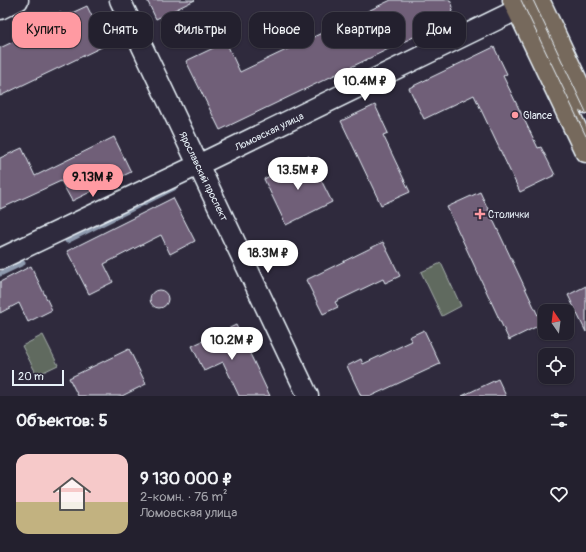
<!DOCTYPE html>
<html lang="ru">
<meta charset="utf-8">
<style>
body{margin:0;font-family:Pangolin,sans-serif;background:#2b2836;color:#f1f3f6;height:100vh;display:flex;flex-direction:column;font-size:15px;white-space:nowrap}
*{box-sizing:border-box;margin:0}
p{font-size:13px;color:#a3a3aa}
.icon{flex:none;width:22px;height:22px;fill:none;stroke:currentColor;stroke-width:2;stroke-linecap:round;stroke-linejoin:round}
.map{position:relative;height:396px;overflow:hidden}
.details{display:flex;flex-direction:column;background:#23202e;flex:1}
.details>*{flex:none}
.top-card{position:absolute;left:12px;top:12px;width:562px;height:36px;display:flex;gap:8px}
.needle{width:26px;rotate:346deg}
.fabs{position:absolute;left:538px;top:304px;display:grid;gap:8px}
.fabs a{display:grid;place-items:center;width:36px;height:36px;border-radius:8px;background:#23202e;box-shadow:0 1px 3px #0004,0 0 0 1px #403e4a;font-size:20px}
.scale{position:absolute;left:12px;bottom:10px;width:52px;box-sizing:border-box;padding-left:4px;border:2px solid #e8f1f8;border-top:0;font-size:11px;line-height:14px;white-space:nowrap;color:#e8f1f8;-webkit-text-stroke:3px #2f2a3d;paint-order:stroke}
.price{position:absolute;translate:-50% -34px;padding:0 9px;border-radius:14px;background:#fff;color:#222;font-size:13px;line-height:26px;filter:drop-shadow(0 1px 2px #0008)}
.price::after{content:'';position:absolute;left:50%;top:24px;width:12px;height:9px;margin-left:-6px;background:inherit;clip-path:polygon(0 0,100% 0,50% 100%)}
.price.selected{background:#ff9aa2;color:#111}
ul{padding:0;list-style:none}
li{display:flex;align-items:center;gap:12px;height:100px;padding:0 16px}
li+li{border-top:1px solid #403e4a}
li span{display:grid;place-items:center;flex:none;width:112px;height:80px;border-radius:12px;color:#555}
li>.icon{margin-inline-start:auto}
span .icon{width:48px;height:48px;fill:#fffc;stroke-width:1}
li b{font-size:17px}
h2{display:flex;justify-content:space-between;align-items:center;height:48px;padding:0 16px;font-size:17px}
.chip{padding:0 14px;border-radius:12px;background:#23202e;box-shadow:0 1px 3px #0004,0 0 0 1px #403e4a;font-size:14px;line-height:36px}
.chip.selected{background:#ff9aa2;color:#111}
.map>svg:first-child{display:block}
.green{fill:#616a5e;stroke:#a4aeab}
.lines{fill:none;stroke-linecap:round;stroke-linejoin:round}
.stream{stroke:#8e9aae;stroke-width:5}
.building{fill:#705e78;stroke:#e8f1f8}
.minor-casing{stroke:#e8f1f8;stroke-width:23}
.primary-casing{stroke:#e8f1f8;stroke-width:25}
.minor{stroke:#2f2a3d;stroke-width:20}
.primary{stroke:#76695c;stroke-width:22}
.tram{stroke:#e8f1f8;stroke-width:1}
.poi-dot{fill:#ff9aa2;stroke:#2f2a3d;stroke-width:1.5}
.labels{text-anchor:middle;stroke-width:3.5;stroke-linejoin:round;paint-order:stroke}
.poi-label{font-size:10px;fill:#e8f1f8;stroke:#2f2a3d;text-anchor:start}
.street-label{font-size:10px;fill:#e8f1f8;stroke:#2f2a3d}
</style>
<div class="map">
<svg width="586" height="396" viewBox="0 0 586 396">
<rect width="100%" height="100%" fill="#2f2a3d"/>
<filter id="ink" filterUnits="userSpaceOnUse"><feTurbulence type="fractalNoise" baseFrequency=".025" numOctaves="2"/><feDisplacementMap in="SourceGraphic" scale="8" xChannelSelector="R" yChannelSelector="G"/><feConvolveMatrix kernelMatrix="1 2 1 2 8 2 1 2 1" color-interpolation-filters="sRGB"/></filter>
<g filter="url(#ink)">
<path class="green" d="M441,263L461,306L442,316L421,272Z
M43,335L58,365L37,375L22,346Z"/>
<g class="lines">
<path class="stream" d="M67,241L174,188
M0,274L23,263"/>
</g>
<path class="building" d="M147,0H195L156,19Z
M391,0H450L453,7L449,20L220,130L186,61L226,42L240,72Z
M87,6L106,45L0,96V48L42,28L39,22L60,12L63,17Z
M494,47L507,74L503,76L538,148L541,147L555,175L520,192L474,95L424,119L409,88Z
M375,105L388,133L383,135L410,192L381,205L341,121Z
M114,137L131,172L72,201L61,181L0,209V158L22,148L35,176Z
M309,156L332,202L286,225L264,179Z
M480,192L542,324L509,340L447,207Z
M173,198L195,241L170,254L161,235L149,241L104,264L113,282L89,294L67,251Z
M383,242L400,276L385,283L383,279L335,302L338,307L323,314L306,280Z
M31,266L52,310L28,322L19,303L0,313V282Z
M586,286V332L568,295Z
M150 299a9 9 0 1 1 18 0a9 9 0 1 1-18 0Z
M236,325L254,362L270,396H239L223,362L204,371L192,346Z
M424,330L440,364L371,396H361L347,366L361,359L363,364L412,341L409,337Z
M129,349L146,384L122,396H78L69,378Z
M498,379L506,396H462Z"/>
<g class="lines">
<g class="minor-casing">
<path id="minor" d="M120,0L308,396
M0,9L18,0
M0,259L198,165L533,2"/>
</g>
<g class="primary-casing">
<path id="primary" d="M514,0L586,151
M538,0L586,102"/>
</g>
<use href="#minor" class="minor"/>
<use href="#primary" class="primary"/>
<path class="tram" d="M521,0L586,136
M533,0L586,112"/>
</g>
</g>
<g class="poi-dot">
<circle cx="515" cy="115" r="4"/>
<path d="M478 208h4v4h4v4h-4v4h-4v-4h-4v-4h4z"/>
</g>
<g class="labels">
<g class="poi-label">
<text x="523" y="119">Glance</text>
<text x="488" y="218">Столички</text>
</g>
<g class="street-label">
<text transform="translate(269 131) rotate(-26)" y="4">Ломовская улица</text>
<text transform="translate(204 176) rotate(64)" y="4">Ярославский проспект</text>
</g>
</g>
</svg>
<div class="fabs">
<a><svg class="needle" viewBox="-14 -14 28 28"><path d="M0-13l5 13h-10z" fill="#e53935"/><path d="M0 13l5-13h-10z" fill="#a3a3aa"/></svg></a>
<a><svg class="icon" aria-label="locate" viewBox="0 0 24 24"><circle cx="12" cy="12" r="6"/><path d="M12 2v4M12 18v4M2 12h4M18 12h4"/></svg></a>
</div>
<div class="scale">20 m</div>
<b class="price" style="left:365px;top:102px">10.4M ₽</b>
<b class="price" style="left:298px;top:191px">13.5M ₽</b>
<b class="price selected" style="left:93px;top:198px">9.13M ₽</b>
<b class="price" style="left:268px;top:274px">18.3M ₽</b>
<b class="price" style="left:232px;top:361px">10.2M ₽</b>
<div class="top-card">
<a class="chip selected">Купить</a>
<a class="chip">Снять</a>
<a class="chip">Фильтры</a>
<a class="chip">Новое</a>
<a class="chip">Квартира</a>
<a class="chip">Дом</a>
</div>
</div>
<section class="details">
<h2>Объектов: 5<svg class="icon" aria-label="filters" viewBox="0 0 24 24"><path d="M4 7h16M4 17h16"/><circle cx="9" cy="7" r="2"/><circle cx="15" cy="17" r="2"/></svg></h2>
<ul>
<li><span style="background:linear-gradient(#f6c9c9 60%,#c2b280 0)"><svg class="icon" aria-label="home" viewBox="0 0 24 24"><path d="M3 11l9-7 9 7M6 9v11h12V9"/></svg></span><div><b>9 130 000 ₽</b><p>2-комн. · 76 m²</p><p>Ломовская улица</p></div><svg class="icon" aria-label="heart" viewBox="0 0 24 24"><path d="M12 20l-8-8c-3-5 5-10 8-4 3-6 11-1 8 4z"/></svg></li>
</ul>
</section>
